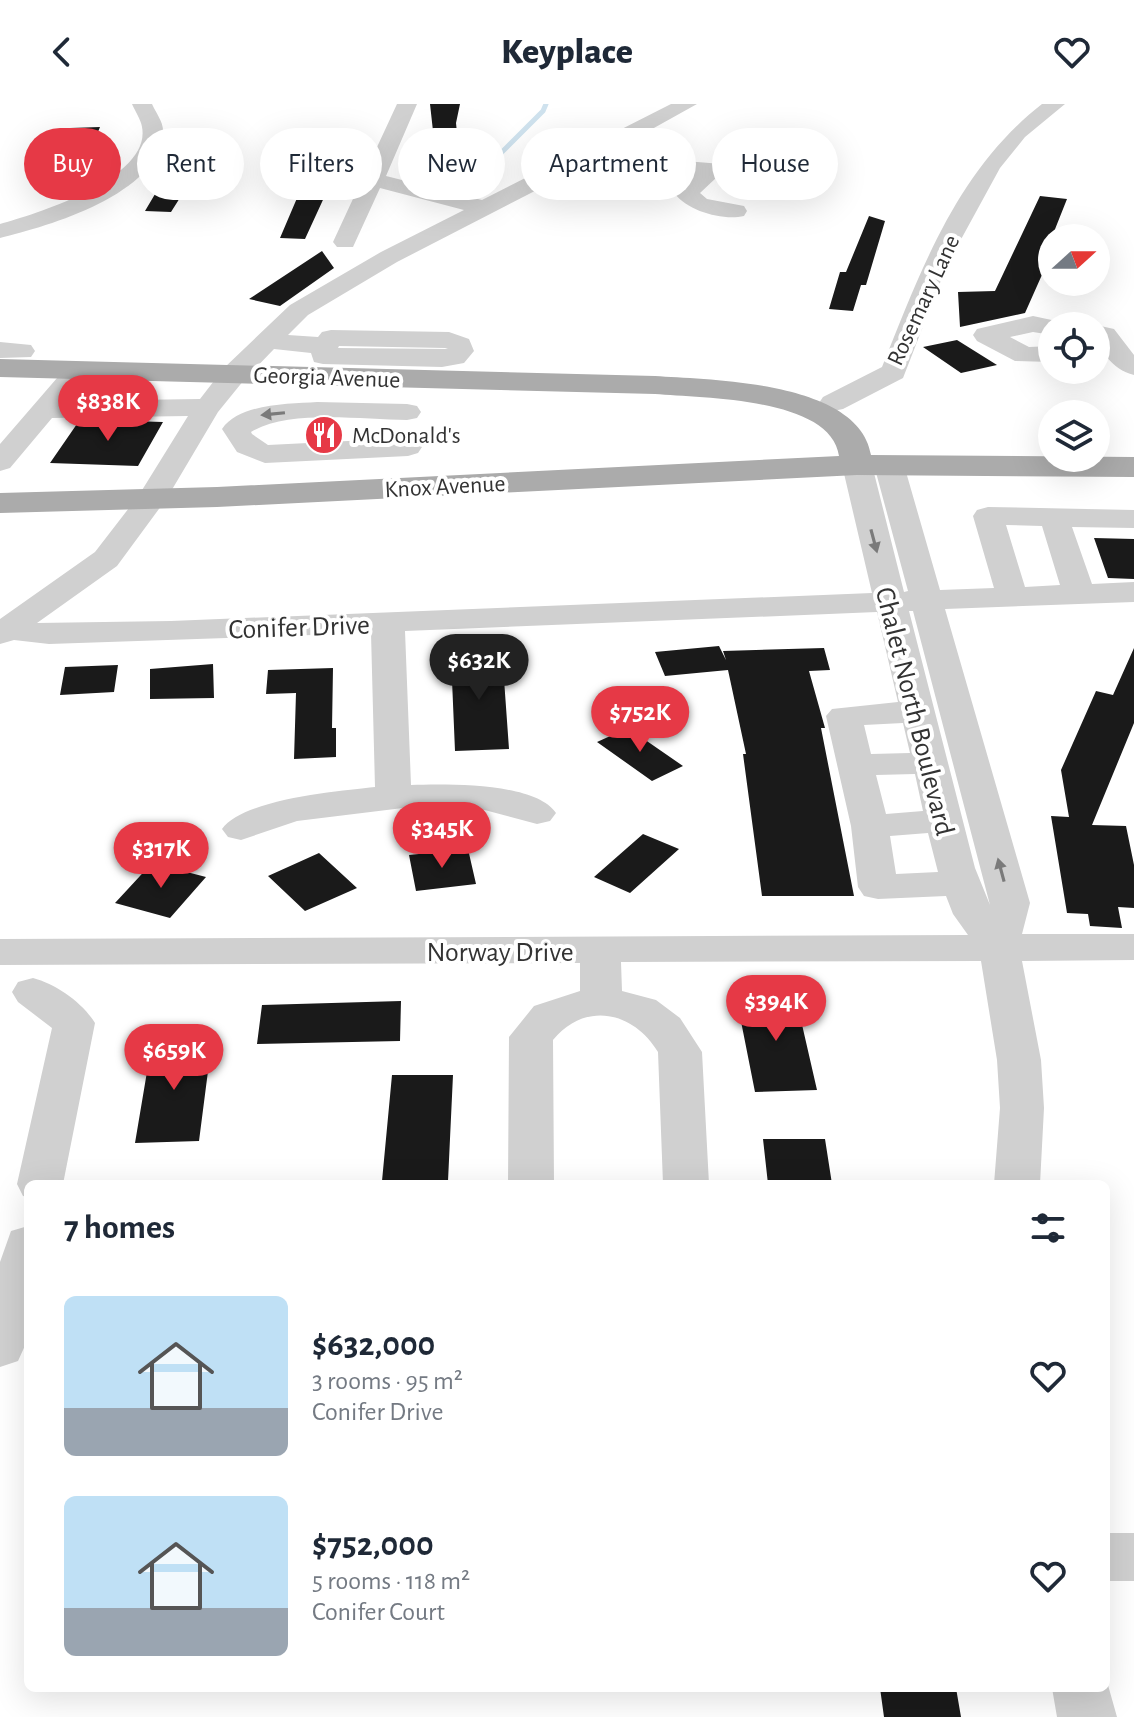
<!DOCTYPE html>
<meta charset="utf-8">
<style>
body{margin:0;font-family:"Alegreya Sans",sans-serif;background:#f2f2f3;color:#1f2937;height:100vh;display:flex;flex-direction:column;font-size:30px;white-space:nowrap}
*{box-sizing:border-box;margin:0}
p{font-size:26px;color:#747a83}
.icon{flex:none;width:44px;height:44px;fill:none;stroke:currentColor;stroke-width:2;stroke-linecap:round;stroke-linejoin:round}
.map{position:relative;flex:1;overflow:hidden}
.details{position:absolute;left:24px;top:1076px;width:1086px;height:512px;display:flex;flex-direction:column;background:#fff;border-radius:12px;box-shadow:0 8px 32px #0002}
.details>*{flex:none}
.top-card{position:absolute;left:24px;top:24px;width:1086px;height:72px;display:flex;gap:16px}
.needle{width:52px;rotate:69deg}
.fabs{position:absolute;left:1038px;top:120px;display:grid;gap:16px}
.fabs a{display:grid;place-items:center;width:72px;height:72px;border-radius:50%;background:#fff;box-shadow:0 8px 32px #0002;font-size:40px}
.price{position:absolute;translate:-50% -68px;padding:0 18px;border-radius:28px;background:#e63946;color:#fff;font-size:26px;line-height:52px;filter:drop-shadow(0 2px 4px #0008)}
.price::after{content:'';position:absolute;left:50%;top:48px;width:24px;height:18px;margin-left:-12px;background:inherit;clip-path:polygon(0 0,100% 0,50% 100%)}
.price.current{background:#222;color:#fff}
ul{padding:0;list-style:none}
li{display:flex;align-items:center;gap:24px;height:200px;padding:0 40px}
li span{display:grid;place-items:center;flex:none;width:224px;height:160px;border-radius:12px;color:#555}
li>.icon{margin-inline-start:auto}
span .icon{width:96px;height:96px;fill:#fffc;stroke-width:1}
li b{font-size:34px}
h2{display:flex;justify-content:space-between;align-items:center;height:96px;padding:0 40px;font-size:34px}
.tag{padding:0 28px;border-radius:36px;background:#fff;box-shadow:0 8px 32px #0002;font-size:28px;line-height:72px}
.tag.current{background:#e63946;color:#fff}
header{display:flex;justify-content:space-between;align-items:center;height:104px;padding:0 40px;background:#fff;font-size:36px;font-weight:800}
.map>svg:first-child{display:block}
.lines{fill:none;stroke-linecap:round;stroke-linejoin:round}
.stream{stroke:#cfe2ee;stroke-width:5}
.building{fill:#1a1a1a}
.minor{fill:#d0d0d0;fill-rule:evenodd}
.major{fill:#ababab;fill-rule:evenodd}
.oneway{fill:#7a7a7a}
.labels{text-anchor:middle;stroke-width:8;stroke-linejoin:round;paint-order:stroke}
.far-street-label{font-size:24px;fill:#333;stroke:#fff}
.far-poi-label{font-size:24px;fill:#333;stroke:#fff;text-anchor:start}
.street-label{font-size:28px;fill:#333;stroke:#fff}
</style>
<header><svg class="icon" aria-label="back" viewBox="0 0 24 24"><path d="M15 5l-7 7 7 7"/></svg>Keyplace<svg class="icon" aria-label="heart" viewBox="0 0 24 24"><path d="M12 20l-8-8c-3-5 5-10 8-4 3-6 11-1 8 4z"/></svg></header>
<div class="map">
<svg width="1134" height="1613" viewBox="0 0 1134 1613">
<rect width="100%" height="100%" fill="#fff"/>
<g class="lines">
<path class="stream" d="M476,74L543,7L546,0"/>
</g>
<path class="building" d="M430,0H460L456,19L458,39L448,76L431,78L422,68L433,27Z
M100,23L81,69L49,68L70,24Z
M324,36L350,37L305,135L280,134L306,73H302Z
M174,58L202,59L171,108L145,107Z
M1040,92L1067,95L1040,163L1045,164L1025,209L960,223L958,188L995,187Z
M869,112L885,117L866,181H861L853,207L829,205L840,168H846Z
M322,147L334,164L280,202L249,195Z
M957,236L997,261L961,269L923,243Z
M79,317L98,316L163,318L138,362L50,359Z
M1094,434L1134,435V475L1108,474Z
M719,542L726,556L723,547L824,544L830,566L809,567L825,624H821L854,792H762L743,650H746L728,566L665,572L655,548Z
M1134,544V619L1092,721L1126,722L1134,761V804L1118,803L1122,824L1090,822L1088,810L1067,809L1051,712L1069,713L1061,666L1096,587L1113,591Z
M511,552V575H504L509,645L455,647L452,576H445L446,553Z
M213,560L214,594L150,595V565Z
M118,561L114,588L60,591L65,563Z
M333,564L332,624H336V653L294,655L296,589L266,590L268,566Z
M628,624L683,662L652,677L597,638Z
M643,730L679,745L630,789L594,773Z
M468,745L476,780L416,787L409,751Z
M319,749L357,784L305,807L268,772Z
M152,759L206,773L170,814L115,799Z
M795,890L817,986L755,988L736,892Z
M401,897L400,937L257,940L262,901Z
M212,936L199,1037L135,1039L152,938Z
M392,971H453L448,1077H382Z
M763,1035H825L832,1080H768Z
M880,1584H956L961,1613H884Z"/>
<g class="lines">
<path class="minor" d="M132,0H152C156,9 164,19 163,28C160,90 49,122 0,134V120C36,110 152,74 142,23C141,16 135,7 132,0Z
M397,0H417L386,72L482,96L671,0H697L618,44L685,57L770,64L781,71L770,78L717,73L700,89L707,95L744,102L747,107L744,112C723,117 688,107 675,90L694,71L601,53L397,158L308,211L288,231L318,233L322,228L331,226L449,228L469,235L474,247L464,259L442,263L323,260L314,258L311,249L274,245L244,276L218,308L167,394L117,462L37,519L171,517L872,489L842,361L847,355L857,352L867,355L872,361L904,488L908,487L874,361L879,355L889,352L899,355L904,361L940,486L994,484L973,412L977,406L988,403L1134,406V424L1072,423L1092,480L1134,478V498L945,505L1030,799L1022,830H1134V856L1022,857L1041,956L1044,1004L1040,1080H994L1000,1004L997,956L981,857L621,858L622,887L656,896L680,914L702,948L709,1080H663L658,948C633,907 585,897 553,936L554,1080H508L509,933L534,902L580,887V859L0,861V835L968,831L953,810L946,792L878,795L864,792L858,783L851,722L826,612L832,605L898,598L877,508L405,527L411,681C446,680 535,678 556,709L550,717L537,720L477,704H403L297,717L241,736L228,733L222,725C243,695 339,687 375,683L371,529L49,540L14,536L0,540V515L95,448L139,391L188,312L52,314L10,364L0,367V340L70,259H88L92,265L66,297L200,295L224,264L290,201L381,148L464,106L380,84L353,143H337L333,138ZM339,242L445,244L448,245L338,244ZM1006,421L1042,422L1060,481L1025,483ZM909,507H913L990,801L975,764ZM903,619L910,649L871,650L864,621ZM915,670L923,707L886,710L876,671ZM928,729L938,768L896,770L890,732Z
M1042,0H1065L1025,33L1000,64L947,161L903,274L843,305L833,307L823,305L819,299L823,293L882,263C921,166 957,66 1042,0Z
M1033,212L1061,218L1064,222H1052V231L1033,228L1010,233L1029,243L1052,242V258L1015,257L977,237L973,231L977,225Z
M1096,221L1114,225L1134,251V271C1112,266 1096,244 1096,222H1093Z
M0,238L31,241L35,247L31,253L0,254Z
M317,298L407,300L417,302L421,308L417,314L407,316C363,316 289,305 251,328L252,330L268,341L408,334L418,337L422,343L418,349L408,352L265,359L237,348L222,325C240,299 289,300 317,298Z
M33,874C56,880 83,899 95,919L63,1080H28V1093L23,1092L17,1080L52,924L18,898L12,888L18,878Z
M28,1122V1235L18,1257L0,1263V1158L11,1127Z
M1106,1429H1134V1477H1106Z
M1106,1574L1117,1613H1057L1052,1584H1106Z"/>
<path class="major" d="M0,255L655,272C713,276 859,277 871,351L1134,353V373L857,371L217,403L0,409V389L217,383L839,352C831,293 701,294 655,290L0,273Z"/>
</g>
<defs><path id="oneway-solid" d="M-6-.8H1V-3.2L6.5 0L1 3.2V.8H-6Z" transform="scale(2)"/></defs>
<g class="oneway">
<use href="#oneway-solid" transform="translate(273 310) rotate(174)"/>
<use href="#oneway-solid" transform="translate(874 437) rotate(75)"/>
<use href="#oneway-solid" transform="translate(1001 766) rotate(-105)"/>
</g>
<defs>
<g id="restaurant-disc" transform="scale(2)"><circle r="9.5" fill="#e63946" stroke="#fff"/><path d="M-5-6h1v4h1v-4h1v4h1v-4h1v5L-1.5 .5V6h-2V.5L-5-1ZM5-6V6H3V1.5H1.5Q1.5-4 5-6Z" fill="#fff"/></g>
</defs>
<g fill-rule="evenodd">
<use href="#restaurant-disc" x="324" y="331"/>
</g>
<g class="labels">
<g class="far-street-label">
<text transform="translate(923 196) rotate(-65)" y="8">Rosemary Lane</text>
<text transform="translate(327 273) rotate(2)" y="8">Georgia Avenue</text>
<text transform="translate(445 382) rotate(-3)" y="8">Knox Avenue</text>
</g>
<g class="far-poi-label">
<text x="352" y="339">McDonald's</text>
</g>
<g class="street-label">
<text transform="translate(299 522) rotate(-2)" y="10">Conifer Drive</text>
<text transform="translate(916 607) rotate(76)" y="10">Chalet North Boulevard</text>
<text x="500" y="857">Norway Drive</text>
</g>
</g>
</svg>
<div class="fabs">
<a><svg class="needle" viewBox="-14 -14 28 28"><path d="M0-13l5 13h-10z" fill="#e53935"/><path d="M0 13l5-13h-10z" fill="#747a83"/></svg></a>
<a><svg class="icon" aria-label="locate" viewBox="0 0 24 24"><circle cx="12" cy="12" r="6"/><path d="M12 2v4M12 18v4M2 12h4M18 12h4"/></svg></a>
<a><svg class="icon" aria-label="layers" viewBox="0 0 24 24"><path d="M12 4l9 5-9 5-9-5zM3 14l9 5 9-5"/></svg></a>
</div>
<b class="price" style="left:108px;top:339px">$838K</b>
<b class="price current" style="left:479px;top:598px">$632K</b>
<b class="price" style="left:640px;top:650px">$752K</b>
<b class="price" style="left:442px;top:766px">$345K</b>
<b class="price" style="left:161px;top:786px">$317K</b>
<b class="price" style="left:776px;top:939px">$394K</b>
<b class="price" style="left:174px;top:988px">$659K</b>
<div class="top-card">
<a class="tag current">Buy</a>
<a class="tag">Rent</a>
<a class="tag">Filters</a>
<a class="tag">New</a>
<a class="tag">Apartment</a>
<a class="tag">House</a>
</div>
<section class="details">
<h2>7 homes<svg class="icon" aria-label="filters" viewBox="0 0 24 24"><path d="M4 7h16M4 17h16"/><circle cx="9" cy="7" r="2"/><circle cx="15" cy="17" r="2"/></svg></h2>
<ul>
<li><span style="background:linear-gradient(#bfe0f5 70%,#9aa5b1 0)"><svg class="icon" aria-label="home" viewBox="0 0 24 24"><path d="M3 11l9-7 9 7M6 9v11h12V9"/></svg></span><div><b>$632,000</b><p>3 rooms · 95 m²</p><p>Conifer Drive</p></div><svg class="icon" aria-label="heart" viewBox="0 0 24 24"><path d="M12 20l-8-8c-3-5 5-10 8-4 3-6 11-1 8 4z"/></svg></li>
<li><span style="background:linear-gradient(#bfe0f5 70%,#9aa5b1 0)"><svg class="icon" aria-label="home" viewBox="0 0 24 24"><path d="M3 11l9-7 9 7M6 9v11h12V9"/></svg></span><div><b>$752,000</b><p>5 rooms · 118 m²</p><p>Conifer Court</p></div><svg class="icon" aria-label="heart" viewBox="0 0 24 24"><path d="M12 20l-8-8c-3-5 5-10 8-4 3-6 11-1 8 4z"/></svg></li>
</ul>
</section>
</div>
